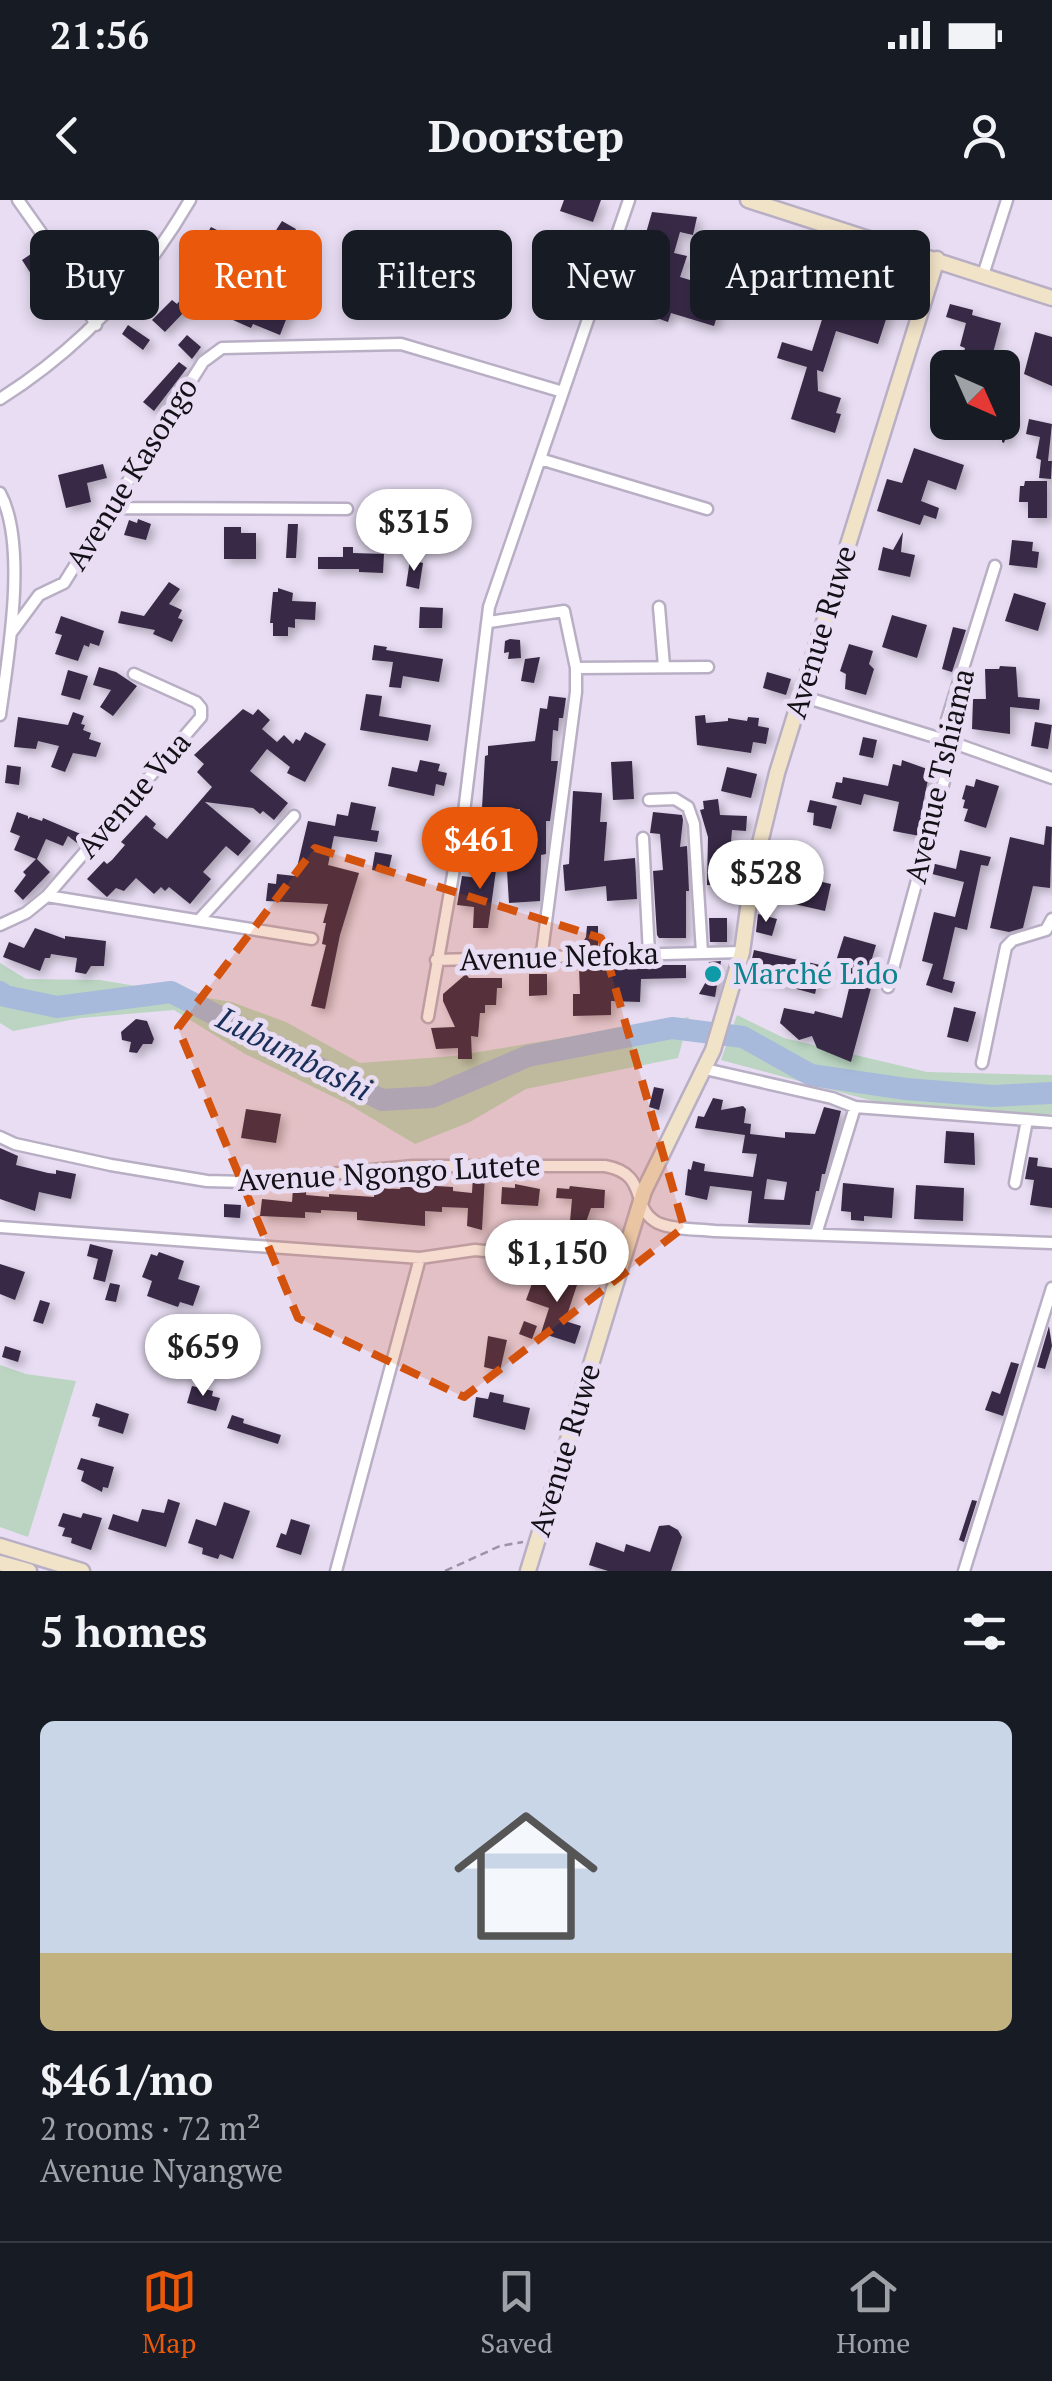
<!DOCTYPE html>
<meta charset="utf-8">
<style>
body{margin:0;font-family:"PT Serif",serif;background:#20242c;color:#f1f3f6;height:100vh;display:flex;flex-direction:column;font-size:38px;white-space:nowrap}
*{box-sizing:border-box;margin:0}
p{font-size:32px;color:#9ea1a6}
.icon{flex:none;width:55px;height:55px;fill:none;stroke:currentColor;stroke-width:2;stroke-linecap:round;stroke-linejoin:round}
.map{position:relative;height:1371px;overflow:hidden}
.side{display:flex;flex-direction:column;background:#171b24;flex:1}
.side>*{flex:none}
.top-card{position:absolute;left:30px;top:30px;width:992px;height:90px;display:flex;gap:20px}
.needle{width:65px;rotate:135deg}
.buttons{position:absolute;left:930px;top:150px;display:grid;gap:20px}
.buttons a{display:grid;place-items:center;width:90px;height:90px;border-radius:15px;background:#171b24;box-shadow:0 5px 15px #0003;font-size:50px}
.price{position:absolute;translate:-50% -85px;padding:0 22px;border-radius:35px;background:#fff;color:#222;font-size:32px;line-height:65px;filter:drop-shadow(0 2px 5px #0008)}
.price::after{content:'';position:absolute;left:50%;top:60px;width:30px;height:22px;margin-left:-15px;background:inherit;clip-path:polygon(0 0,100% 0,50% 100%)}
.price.active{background:#ea580c;color:#fff}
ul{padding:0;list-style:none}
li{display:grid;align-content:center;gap:20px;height:530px;padding:0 40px}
li span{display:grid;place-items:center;height:310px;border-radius:15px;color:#555}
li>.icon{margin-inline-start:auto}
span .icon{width:180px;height:180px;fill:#fffc;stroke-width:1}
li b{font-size:42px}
h2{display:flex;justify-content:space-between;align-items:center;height:120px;padding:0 40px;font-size:42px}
.chip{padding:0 35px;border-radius:15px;background:#171b24;box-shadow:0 5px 15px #0003;font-size:35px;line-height:90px}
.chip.active{background:#ea580c;color:#fff}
.status{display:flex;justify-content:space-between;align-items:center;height:70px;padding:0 50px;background:#171b24;direction:ltr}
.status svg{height:28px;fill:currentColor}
header{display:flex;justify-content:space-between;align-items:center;height:130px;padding:0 40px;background:#171b24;font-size:45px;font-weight:800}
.tabs{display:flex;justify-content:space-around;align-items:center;height:140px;border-top:2px solid #363941;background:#171b24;font-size:28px;color:#9ea1a6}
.tabs a{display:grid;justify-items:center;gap:5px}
.tabs .active{color:#ea580c}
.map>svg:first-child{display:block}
.green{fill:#bbd5c2}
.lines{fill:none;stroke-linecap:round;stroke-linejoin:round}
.river{stroke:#a7badb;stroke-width:22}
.building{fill:#382a46;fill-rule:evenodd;filter:url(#shadow)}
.street-casing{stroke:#b9afc4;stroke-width:15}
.secondary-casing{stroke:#b9afc4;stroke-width:19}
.path{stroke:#9c94a5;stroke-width:2.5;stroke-dasharray:8 5;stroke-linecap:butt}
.street{stroke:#fff;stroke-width:10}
.secondary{stroke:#f1e3c8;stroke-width:14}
.marked{fill:#d3520d;fill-opacity:0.2;stroke:#d3520d;stroke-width:8;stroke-dasharray:20 12;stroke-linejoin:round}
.culture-dot{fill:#0f9aa8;stroke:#e8ddf3;stroke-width:4}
.labels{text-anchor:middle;stroke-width:10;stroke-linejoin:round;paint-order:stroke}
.street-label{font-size:30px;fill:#131017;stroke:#e8ddf3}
.culture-label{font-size:30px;fill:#0d838f;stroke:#e8ddf3;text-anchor:start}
.water-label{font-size:32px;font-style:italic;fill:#192f5a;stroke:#e8ddf3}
</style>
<div class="status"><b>21:56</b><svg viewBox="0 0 49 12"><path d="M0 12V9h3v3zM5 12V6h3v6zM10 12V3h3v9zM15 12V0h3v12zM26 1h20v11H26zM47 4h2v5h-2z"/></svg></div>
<header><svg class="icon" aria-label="back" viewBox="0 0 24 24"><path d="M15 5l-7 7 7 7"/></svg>Doorstep<svg class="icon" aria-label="person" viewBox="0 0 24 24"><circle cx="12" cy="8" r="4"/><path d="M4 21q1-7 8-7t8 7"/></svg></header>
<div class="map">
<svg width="1052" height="1371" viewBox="0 0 1052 1371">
<defs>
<filter id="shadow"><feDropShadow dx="4.5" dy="4.5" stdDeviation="5" flood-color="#0004"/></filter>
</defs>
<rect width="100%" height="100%" fill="#e8ddf3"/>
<path class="green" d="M0,763L26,779L100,780L232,802L286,822L360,863L454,856L689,817L678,858L526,889L470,922L415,944L348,904L245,854L174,810L81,818L13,831L0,823Z
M737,815L784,838L927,872L1052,875V914L932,917L721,860Z
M0,1165L26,1174L76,1181L28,1337L0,1327Z"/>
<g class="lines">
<path class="river" d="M0,792L5,796L57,807L171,792L382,900L432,897L528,856L672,828L743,837L811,875L906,889L993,896L1052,893"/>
</g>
<path class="building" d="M564,0H601L593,22L560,11Z
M652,12L697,17L693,35L680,32L674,53L687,56L680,77L700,83L699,89L717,95L712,111L718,113L714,126L671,113L668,122L651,116L664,81L660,79L662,73L626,61L634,37L644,40Z
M282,21L296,29L274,67L306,73L304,85L300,84L280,135L253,124L251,128L233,120L262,60L258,58Z
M211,27L257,50L232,88L218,75L223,68L210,61L216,50L198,41L203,30L208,32Z
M804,43L815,46L812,69L801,65L796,82L791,81L787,94L745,82L750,44L800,60Z
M37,50L49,67L33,77L22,60Z
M859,77L892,87L885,108L889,110L878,144L836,131L823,172L817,170L818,191L841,198L836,213L841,214L835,233L791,219L807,167L777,158L782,142L812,151L832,88L853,95Z
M194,84L203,92L165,132L152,120L172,100L177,104Z
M950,104L973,110L972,115L1001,123L990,164L963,156L965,148L960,146L966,123L946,117Z
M128,125L150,140L143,150L122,134Z
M1035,132L1052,137V186L1024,174Z
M187,135L201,147L192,159L178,145Z
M179,162L187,168L154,211L143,202Z
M935,168L948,172V192L930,187Z
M1002,210L1014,214L1004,243L1002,242Z
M1029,219L1052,224L1048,261H1052L1051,279L1039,278L1041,260L1036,258L1040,237L1026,234Z
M914,248L964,265L956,290L928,280L921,301L939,308L936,319L924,315L920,325L877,311L887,279L902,283Z
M103,264L107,278L87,283L91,302L66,308L58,275Z
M1025,281H1047V318H1028V302H1019L1020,286H1024Z
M138,319L151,324L146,340L124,335L129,320L137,323Z
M288,324H298L296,358H286Z
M224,327H241V333H256V359H224Z
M903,332L901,352L915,355L910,377L878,370L883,347L893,350Z
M1012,340L1033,342L1032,351L1039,352L1037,368L1009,365Z
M343,347H353V353L384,354L383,373L359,372V369H318V357H343Z
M410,360L423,363L419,389L406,386Z
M169,382L180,389L169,404L182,410L178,418L183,420L172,442L153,434L155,430L118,423L121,411L144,416Z
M278,388L293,393L292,401L316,402L315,420L295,419V428L288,427V436H273V423H270L273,392H278Z
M1014,393L1046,403L1038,431L1005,421Z
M420,407L443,408L442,428H419Z
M892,415L927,425L917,458L882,447Z
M61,416L104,431L99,446L90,443L89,447L84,445L78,461L55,454L62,435L55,433Z
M953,427L966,430L952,472L942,469Z
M510,439L520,440L521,458L508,459L509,452L504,453L505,441Z
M849,444L873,451L869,464L874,469L866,495L845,489L846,474L840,471Z
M374,445L387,447L386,450L443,459L439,482L403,476L401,488L389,487L393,462L372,460Z
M540,457L534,483L521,481L525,459Z
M1000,466L1016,467L1018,497L1040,499L1039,510L1010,507V534L972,529L973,499H986L985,469H999Z
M99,467L116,472L137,486L113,516L100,507L111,490L93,485Z
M68,470L88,476L80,500L61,495Z
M767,472L791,479L786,495L763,488Z
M366,494L382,496L379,516L431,525L428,541L360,530Z
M549,496L566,498L563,518H559L558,531L553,530L551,561H558L550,621H546V654L541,655L540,701L509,703L506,655L514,654L512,643L516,642L515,628H518L520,609L482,608L485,556L488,555V546L535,541L540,508L547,509Z
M243,509L253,515L258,509L270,520L262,529L277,542L284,535L293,544L296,539L300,541L305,532L326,544L305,582L287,573L290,567L267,549L250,571L288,603L274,620L263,611L260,614L253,608L205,602L251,641L238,656L226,646L203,672L211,679L190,704L169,687L165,691L161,687L154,694L136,678L124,691L116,688L107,697L87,679L104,661L107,664L112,660L125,645L121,642L146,615L156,624L153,628L167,639L212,587L197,572L204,564L194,555Z
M73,512L84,516L81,524L85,525L83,530L91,533L89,539L101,543L96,557L73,553L65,572L51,567L59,546L38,541L36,549L14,547L18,517L68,525Z
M705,515L706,523L728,521V518L747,521L748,517L759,518L758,526L769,528L766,544L753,542L751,553L697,545L695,516Z
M1035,522L1052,525L1048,549L1031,546Z
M863,537L877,540L873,558L859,555Z
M420,560L440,564L438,571L447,573L444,586L436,584L434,596L388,586L392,567L417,572Z
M902,560L930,570L920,618L925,619L920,636L893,631L899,602L864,594L861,605L832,598L836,582L842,583L843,577L888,586L893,564L901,566Z
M632,561L634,599L613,600L611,562Z
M7,565L21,567L19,585L5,583Z
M727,567L757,574L751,598L721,591Z
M976,579L999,586L986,628L964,621L968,609L963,608L965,600L962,599L966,585L974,587Z
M573,591L602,593L600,622H607L604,661L635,658L637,699L607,701L606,686L565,691L563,665L569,664Z
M718,599L720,615L747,616L746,631L732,630L730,654H740L738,673H732L731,686L707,685L708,637L700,610L704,609L703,601Z
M810,600L837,606L831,629L813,625L814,613L807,612Z
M351,602L376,607L371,630L379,631L377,642L334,636L328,665L359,673L340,735L325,809L311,806L326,745L322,744L326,723H323L328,704L266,701L268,683L276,684L277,674L295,676L308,621L335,626L337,614L348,616Z
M17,612L28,616V619L30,617L42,621L43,618L83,635L77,643L68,636L63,646L46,639L37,659L50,672L23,700L14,691L26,675L23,672L36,659L14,650L20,636L10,632Z
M653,612L682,615L683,620L680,647L687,646L689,691H686V738H659L657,735L653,671L663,670L660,634L650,633Z
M1046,626L1052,627L1050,688L1033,686L1023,728L1009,732L990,728L1010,637L1044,645Z
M960,650L991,657L988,666L981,665L967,730L955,727L943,779L955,782L952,793L926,785L933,764L922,761L934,712L955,717L964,682L928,673L931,663L956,669Z
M375,652L392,655L388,673L372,670Z
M498,656L488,728H473L474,707L457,705L462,676L478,678L480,658Z
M800,677L831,684L825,711L794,704Z
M758,714L777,719L772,736L756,732Z
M709,718H727V742H710Z
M587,726H598V747H580L586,737Z
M35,728L65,739V736L106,741L104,766H91L86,774L75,772L77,758L51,754L50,758H45L40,771L3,757L9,742L24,748Z
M844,736L876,745L867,775L874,777L851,862L817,848L812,836L799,840L780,823L784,808L814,814L815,811L842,818L851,780L845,778L849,762L837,758Z
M754,750L829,767L825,783L818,781L815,794L748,776Z
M721,761L715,797L699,794L708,778H706L709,762Z
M654,765H686V778L641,779L640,802L611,801V815L573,816V794H580L579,767Z
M466,774L469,778H502V788H497L496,805H485V813H480L478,837L471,836L472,859H458V848L436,849L431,828L455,827L443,801V794Z
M529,774H547V795L529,796Z
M954,807L976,812L968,842L947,837Z
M136,819L147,821L154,839L152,844H143L137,853L129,852L131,842L122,840L121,832Z
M654,887L664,889L659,910L649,907Z
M713,898L723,900L721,910L743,906L746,909L744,923L751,924L750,934L785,938V932L815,934L824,907L841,911L825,974H822L819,991H816L810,1025L748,1023L752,991L710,986L707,1000L685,995L688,969L691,970L693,961L705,964L704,971L753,977L757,954L742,953L745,935L695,928L698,916L704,917ZM767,979L787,982L784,1000L764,999Z
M246,909L281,914L276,943L241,938Z
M946,931L974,933L975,965L944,963Z
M0,948L18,956L16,965L48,973L56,974V970L76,974L71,999L39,992L35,1011L0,999Z
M1029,957L1038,958L1037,966L1052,968V1008L1030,1005L1034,980L1025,979Z
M473,975H485L482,1030L467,1026L468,1008L442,1007V1012L425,1011V1026L357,1020V1012L321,1010V1013L305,1012V1018L260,1016L262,999L292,1002L293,989L306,990V995L329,997V994L374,997V988L400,989L401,985L418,989V985L453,987V991L472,993Z
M843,983L894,988L892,1018L864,1016V1021L851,1020V1012L841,1011Z
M515,984L540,989L538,1006L501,1004L502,987L515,988Z
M916,985L964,988L963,1021L914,1019Z
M570,986L605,990L604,1008H591L586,1022L570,1021L572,999L556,998L557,988L569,989Z
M224,1004L241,1005L240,1018L224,1017Z
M90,1044L113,1050L105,1082L93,1079L98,1059L87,1056Z
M159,1052L184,1061L178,1079L200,1086L193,1106L180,1102L178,1107L147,1096L152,1081L142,1077L151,1054L157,1056Z
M0,1064L25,1072L15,1100L0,1094Z
M565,1071L580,1076L565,1121L581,1126L575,1144L541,1133L549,1108L526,1100L534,1078L547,1082Z
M110,1083L120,1085L116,1102L105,1100Z
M40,1100L50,1103L43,1124L33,1121Z
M524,1121L537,1126L532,1139L519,1134Z
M1049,1126L1052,1146L1045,1169L1037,1167Z
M488,1136L507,1140L500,1171L484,1167Z
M5,1146L21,1151L18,1162L2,1157Z
M1011,1162L1019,1164L1003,1216L985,1210L992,1191L1000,1194Z
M192,1186L213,1191L212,1196L220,1198L216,1211L187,1203Z
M490,1192L504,1195L503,1202L530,1208L525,1230L473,1217L476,1197L488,1199Z
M96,1203L129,1214L123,1234L98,1226L100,1218L92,1216Z
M232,1215L244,1219L243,1223L281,1235L278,1244L227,1228Z
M81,1258L114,1267L108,1288L103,1287L102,1292L81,1281L84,1271L77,1269Z
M168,1299L180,1303L166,1347L108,1329L113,1314L138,1322L142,1309L164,1313Z
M972,1300L977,1301L964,1342L959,1340Z
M224,1302L250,1311L233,1359L220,1354L218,1359L202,1354L203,1348L188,1343L196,1319L216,1326Z
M63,1313L81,1318L83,1313L102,1318L91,1350L71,1343L72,1338L62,1336L65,1328L58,1326Z
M291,1319L310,1325L301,1355L276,1347L281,1333L286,1335Z
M669,1325L678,1330L682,1337L671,1371H608L589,1365L596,1342L624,1352L626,1344L650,1352L659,1326Z"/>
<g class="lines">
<g class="street-casing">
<path id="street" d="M18,0L52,48L96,125
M983,75L1007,0
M0,199C79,149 143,81 190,0
M540,259L707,309
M0,293C28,345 8,457 0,515
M111,308L347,309
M659,407L664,466
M489,422L564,411L576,468V492L541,760
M11,433L39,395L64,383L203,162L222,148L401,144L563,192
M576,468L708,467
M801,496L948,541L1052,578
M649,600L675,599L688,607L694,624L702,753
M643,638L649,754
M47,696L312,739
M199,720L294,616
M0,725L26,713L47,696L201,517V508L196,502L134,474
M436,760L742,752
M888,787L950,559L946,523L995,366
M428,817L464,612L489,407L629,0
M982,863L1006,747L1013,740L1046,730L1052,719
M705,869L832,898L855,907L1027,920L1015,983
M1027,920L1052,922
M0,937L15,944L111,965L207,981L245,982L413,966H605C650,974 629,1008 658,1023C673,1030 698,1029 715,1031L1052,1043
M0,1027L420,1058L475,1050L623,1065
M816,1034L855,907
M336,1371L420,1058
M964,1371L1052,1088"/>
</g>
<g class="secondary-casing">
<path id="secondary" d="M748,0L1052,98
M0,1346L82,1371
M0,1363L29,1371
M528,1371L644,991L713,850L742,752L753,672L777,573L937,59"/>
</g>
<path class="path" d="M445,1371L500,1346L523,1342"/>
<use href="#street" class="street"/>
<use href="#secondary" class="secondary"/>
</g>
<path class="marked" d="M315,648L601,738L684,1027L464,1197L298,1118L178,828Z"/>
<circle class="culture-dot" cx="713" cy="774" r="10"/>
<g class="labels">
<g class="street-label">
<text transform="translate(132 274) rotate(-58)" y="10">Avenue Kasongo</text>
<text transform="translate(821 432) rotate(-73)" y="10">Avenue Ruwe</text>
<text transform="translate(940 576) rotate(-77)" y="10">Avenue Tshiama</text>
<text transform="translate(134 595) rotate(-49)" y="10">Avenue Vua</text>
<text transform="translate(559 757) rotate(-2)" y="10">Avenue Nefoka</text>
<text transform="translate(389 973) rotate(-3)" y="10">Avenue Ngongo Lutete</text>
<text transform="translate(565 1250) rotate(-73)" y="10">Avenue Ruwe</text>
</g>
<g class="culture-label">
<text x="733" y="784">Marché Lido</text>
</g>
<g class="water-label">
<text transform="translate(294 854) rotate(27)" y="11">Lubumbashi</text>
</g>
</g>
</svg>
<div class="buttons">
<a><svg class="needle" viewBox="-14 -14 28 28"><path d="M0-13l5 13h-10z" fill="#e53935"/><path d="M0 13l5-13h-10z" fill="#9ea1a6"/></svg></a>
</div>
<b class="price" style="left:414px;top:374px">$315</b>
<b class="price active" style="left:480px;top:692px">$461</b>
<b class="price" style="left:766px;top:725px">$528</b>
<b class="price" style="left:557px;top:1105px">$1,150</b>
<b class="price" style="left:203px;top:1199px">$659</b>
<div class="top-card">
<a class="chip">Buy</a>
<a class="chip active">Rent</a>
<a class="chip">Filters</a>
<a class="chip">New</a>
<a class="chip">Apartment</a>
</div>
</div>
<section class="side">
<h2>5 homes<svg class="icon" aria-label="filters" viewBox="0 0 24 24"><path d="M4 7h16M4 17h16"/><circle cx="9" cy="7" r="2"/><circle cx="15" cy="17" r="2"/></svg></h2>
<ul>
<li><span style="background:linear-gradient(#c9d6e8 75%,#c2b280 0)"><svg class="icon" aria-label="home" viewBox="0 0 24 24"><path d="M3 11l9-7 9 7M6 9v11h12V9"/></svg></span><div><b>$461/mo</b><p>2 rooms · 72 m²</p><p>Avenue Nyangwe</p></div></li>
</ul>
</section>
<nav class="tabs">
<a class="active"><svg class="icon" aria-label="map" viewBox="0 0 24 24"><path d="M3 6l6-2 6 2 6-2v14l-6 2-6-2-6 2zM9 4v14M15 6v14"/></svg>Map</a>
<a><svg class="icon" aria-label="saved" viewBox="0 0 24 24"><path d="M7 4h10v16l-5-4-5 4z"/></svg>Saved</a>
<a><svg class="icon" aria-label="home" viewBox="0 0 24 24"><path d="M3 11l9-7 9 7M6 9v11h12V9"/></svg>Home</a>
</nav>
